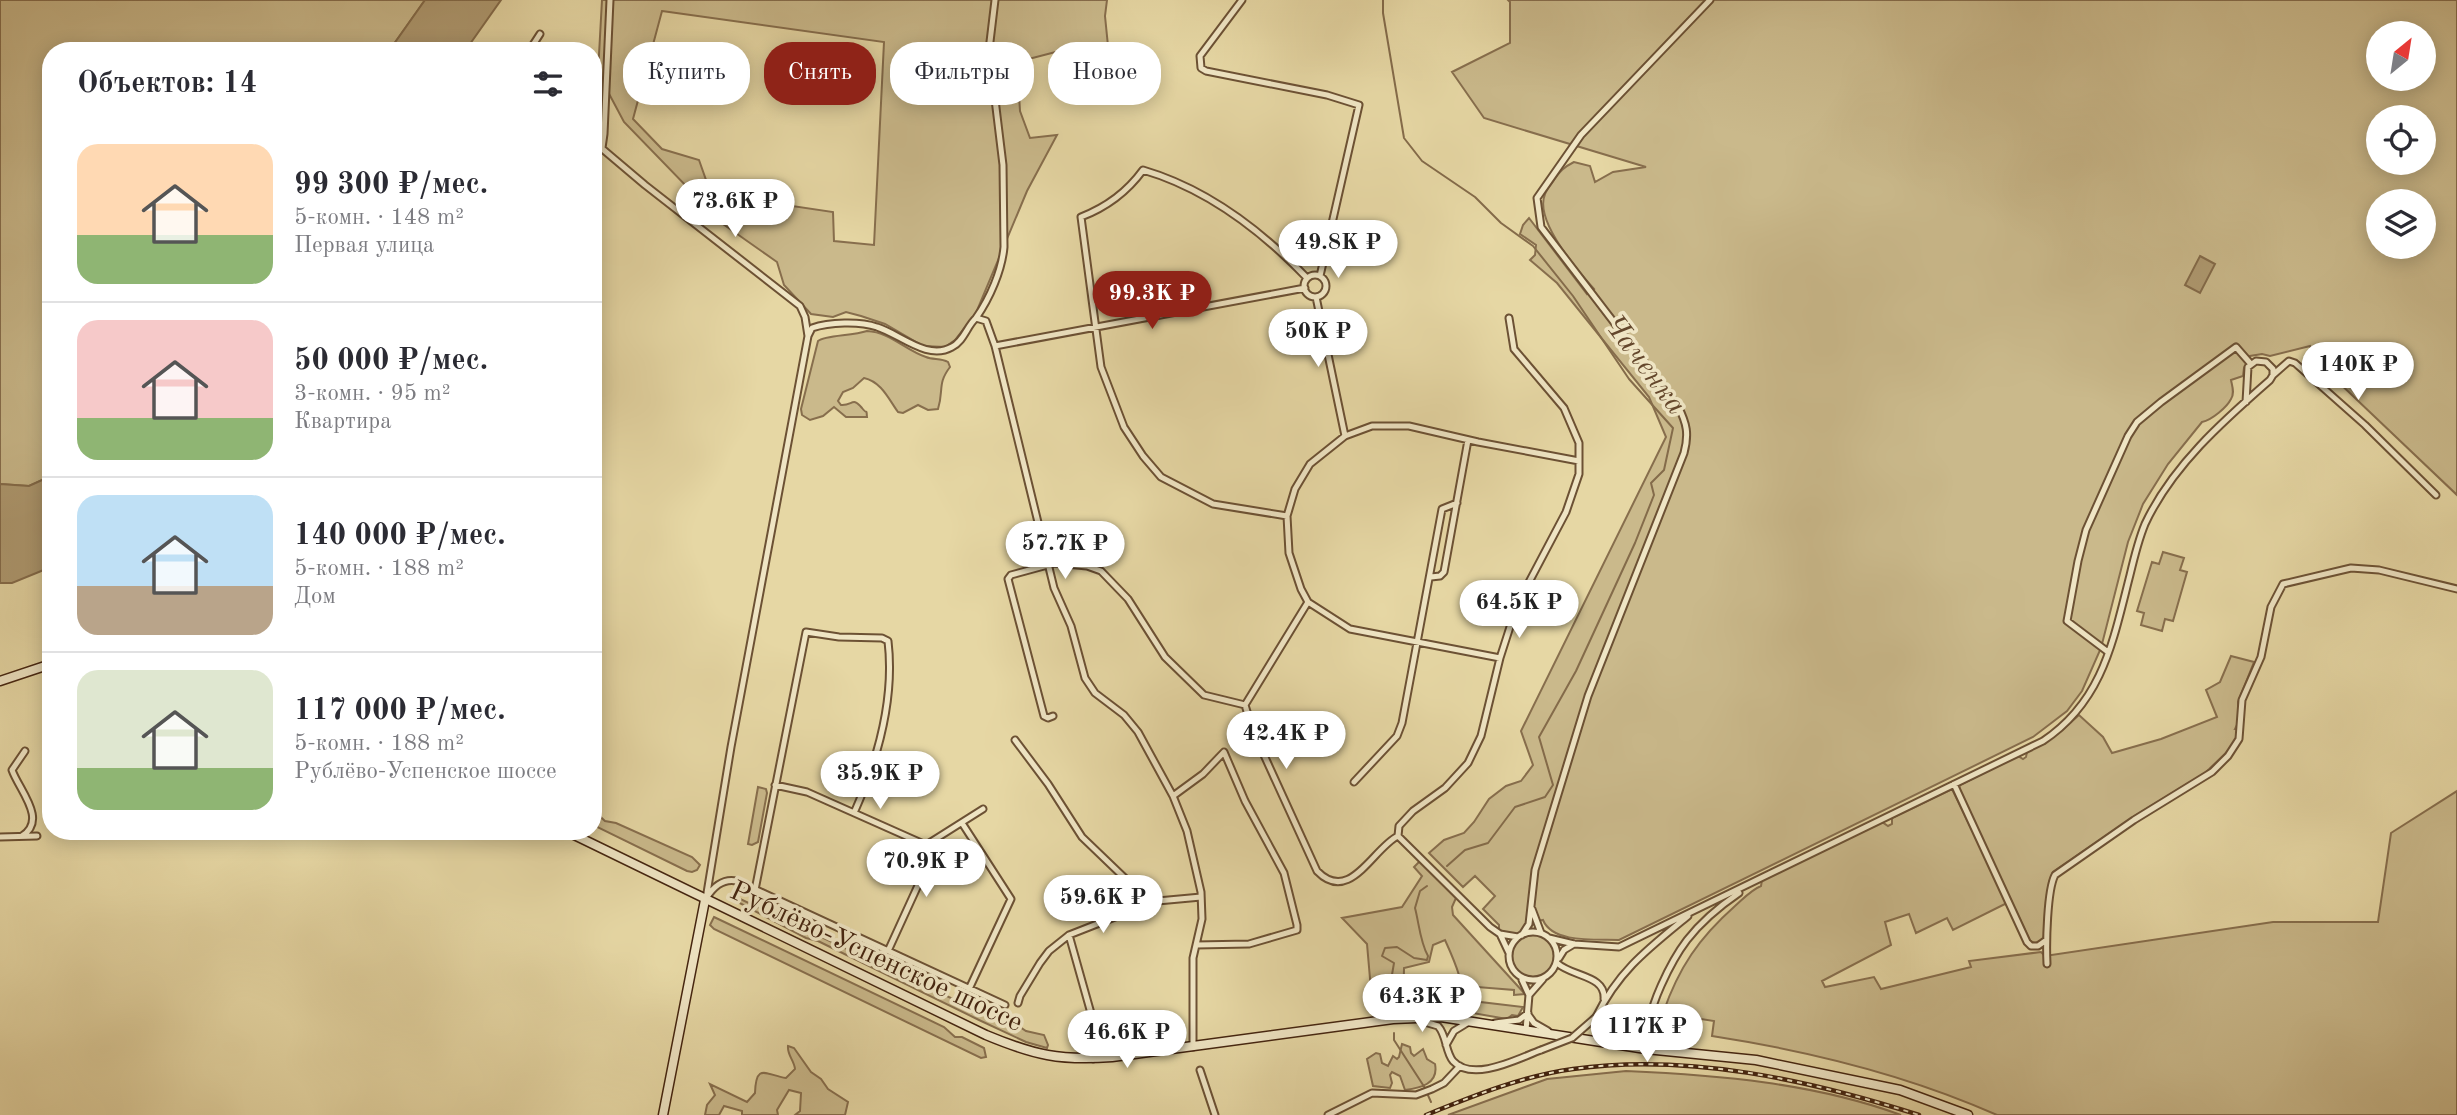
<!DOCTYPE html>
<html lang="ru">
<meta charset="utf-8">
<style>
body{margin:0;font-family:"Old Standard TT",serif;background:#f2f2f3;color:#2b2b33;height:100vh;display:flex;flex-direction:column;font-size:26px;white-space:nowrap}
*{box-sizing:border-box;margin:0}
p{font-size:23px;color:#7c7c81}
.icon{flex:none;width:38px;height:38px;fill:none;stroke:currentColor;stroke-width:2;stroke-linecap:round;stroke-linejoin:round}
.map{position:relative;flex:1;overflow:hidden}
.drawer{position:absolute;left:42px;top:42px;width:560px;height:798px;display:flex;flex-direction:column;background:#fff;border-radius:28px;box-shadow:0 4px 18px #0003}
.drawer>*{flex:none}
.guide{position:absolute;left:623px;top:42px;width:665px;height:63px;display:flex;gap:14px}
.needle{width:46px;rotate:30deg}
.buttons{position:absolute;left:2366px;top:21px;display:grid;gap:14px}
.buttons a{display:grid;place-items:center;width:70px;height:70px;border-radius:50%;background:#fff;box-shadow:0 4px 18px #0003;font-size:35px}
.price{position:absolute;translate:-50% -60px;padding:0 16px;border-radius:24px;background:#fff;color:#222;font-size:23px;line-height:46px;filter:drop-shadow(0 2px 4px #0008)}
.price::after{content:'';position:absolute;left:50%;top:42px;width:21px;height:16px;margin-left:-10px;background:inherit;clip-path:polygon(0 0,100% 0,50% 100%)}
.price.on{background:#8f2418;color:#fff}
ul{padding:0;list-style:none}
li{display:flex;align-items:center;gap:21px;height:175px;padding:0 35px}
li+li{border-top:2px solid #e1e1e2}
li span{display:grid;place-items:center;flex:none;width:196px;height:140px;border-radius:21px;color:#555}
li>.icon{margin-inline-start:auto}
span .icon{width:84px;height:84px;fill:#fffc;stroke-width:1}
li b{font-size:30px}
h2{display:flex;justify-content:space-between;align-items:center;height:84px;padding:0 35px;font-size:30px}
.chip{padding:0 24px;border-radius:28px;background:#fff;box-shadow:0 4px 18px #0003;font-size:24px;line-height:63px}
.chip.on{background:#8f2418;color:#fff}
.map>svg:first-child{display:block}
.green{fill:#cab98b;stroke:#876e4d;stroke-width:2;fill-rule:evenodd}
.water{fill:#af9a71;stroke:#846b4a;stroke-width:2}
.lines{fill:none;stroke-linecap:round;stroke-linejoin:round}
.stream{stroke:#846b4a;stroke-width:2}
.street-casing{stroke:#6c5134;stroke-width:9}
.secondary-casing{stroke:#44240f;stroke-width:11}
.street{stroke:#efe5c4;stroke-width:5}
.secondary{stroke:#efe5c4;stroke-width:8}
.rail-casing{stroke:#44240f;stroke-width:4.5}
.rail{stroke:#efe5c4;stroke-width:2;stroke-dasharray:5;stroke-linecap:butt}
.street-bridge-casing{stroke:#6c5134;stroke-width:9;stroke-linecap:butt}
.street-bridge{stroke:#efe5c4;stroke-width:5}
.labels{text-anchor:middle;stroke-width:7;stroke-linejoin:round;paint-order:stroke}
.street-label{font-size:28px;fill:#44240f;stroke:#efe5c4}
.water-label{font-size:30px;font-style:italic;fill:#64472c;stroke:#efe5c4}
</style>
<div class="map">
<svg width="2457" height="1115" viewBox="0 0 2457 1115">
<rect width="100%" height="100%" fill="#e6d7a4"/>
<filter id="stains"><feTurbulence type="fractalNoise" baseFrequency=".00286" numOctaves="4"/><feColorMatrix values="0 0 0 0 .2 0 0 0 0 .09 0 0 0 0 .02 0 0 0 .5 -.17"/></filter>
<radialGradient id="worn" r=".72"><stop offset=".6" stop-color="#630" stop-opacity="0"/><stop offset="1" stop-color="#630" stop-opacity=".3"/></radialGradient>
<path class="green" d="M0,0H425L389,51H51V476L29,486L0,484Z
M602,0H1107L1105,16L1108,46L1095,66H1077L1071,48L1017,62L1020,111L1030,138L1057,135L1027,191L976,313L955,340L945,347L923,346L885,324L861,316L846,312L833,317L811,314L784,285L777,262L723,224L624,122L598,73ZM662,11L884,42L874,245L834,241L833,212L711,194L699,160L662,149L633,119Z
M1508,0H2457V495L2314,359L2310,346L2270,356L2262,354L2250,356L2244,368L2243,376L2231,380C2232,386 2235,393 2231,399C2227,407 2212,420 2202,422L2168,464L2143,504L2128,542L2101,648L2082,691L2067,711L2033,737L1619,940C1597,939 1553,944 1543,920L1528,923L1518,936L1499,930V925L1483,909L1495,896L1475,876L1463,887L1429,853L1444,840L1464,833L1474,822L1489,799L1506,786L1521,781L1533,765L1521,731L1666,437L1649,397L1557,283L1530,260L1535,255L1536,245L1520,234L1523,225L1529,218L1587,294L1594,289C1577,270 1534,220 1545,194C1547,189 1551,185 1554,180C1560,171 1564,167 1574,162L1590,166L1595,182L1613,172L1646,167L1484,118L1452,72L1510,43V2ZM2378,33H2424V79H2378ZM2378,117H2424V163H2378ZM2378,201H2424V247H2378Z
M867,331C890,332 905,350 926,357C933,360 941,358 948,362L950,367C937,384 944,390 938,409L928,410L918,405L903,413L898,412C889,400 882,382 864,378L853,388L843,392L838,401L841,405C853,406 852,396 862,408C868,416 866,407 867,417H846L834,407L823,416L810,420L802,415L801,409L818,341C825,335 852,336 867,331Z
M2163,552L2184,558L2180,570L2187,572L2173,621L2165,619L2162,631L2141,625L2144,613L2137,611L2152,562L2159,564Z
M2231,656L2254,662L2238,702V723L2235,729H2238L2237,738L2228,751L2205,773L2136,815L2053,872C2044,892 2048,918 2043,940L2035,943L2030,941L1959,789L1960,785L2018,756L2023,759L2026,757L2027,752L2060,732L2079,715L2103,737L2112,753L2161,739L2217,717L2206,690L2220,682Z
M758,787L766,789L767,793L758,842L752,845L748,844Z
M1952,789L2006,900L2005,904L1953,930L1947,918L1916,933L1909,914L1885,922L1891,945L1822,981L1825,987L1874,977L1881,989L1971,967L1969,961L2041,952L2045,956L2273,922H2378L2391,833L2457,791V1115H1997C1907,1075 1809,1051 1712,1036L1714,1021L1663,1013C1679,967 1699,938 1735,906C1743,899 1751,890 1761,886L1762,880L1882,822L1888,826L1892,824V818Z
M593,810L605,821L616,823L692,857L700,865L697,870L692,872L687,871L593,825Z
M1420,861L1456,898L1452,907L1453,915L1525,994L1514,995V990L1465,986L1464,1000L1523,1007L1518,1016L1512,1015L1507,1019L1461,1011C1467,988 1455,962 1445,940L1433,945L1429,962L1404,968L1403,1010L1373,1013L1367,944L1342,918L1402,907L1422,876L1414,867Z
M733,897H736L1002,1022L1014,1023L1026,1031L1044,1035L1048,1045L1047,1048L1026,1042L979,1020L818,941L806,938L734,900Z
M714,917L944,1027L955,1037H962L984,1048L986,1057L981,1058L714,929L710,925Z
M1512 956a21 21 0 1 1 42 0a21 21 0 1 1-42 0Z
M1402,1044L1410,1047L1411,1053L1414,1056L1423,1049L1427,1059L1435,1064C1439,1084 1420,1088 1405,1090L1400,1076L1392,1072L1390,1075L1392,1083L1390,1088L1373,1086L1367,1059L1376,1053L1380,1054L1382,1063L1388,1066L1393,1056L1397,1059L1399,1057Z
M788,1046L794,1048L811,1072L821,1079L828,1089L848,1102L845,1115H795L800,1111L801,1093L789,1090L777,1110L778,1115H742V1111L724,1106L719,1115H705L707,1105L715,1095L710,1084L747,1102L755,1093C756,1062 766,1075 786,1078L795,1069C794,1060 787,1055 788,1046Z
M1626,1071C1718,1075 1814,1083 1901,1115H1448L1547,1079Z"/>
<path class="water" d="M425,0H501L465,51H389Z
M2200,256L2215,264L2200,293L2185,285Z
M51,476V567L12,583H0V484L29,486Z"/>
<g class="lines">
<path class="stream" d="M1383,0V13L1404,138L1422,161L1475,197L1501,223L1533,246L1573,296L1629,379L1673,428L1664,470L1651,483L1654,495L1635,543L1576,671L1539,737L1553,785L1545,797L1515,807L1488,843L1465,850L1447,866
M1390,1010L1388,998L1394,963L1382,956L1385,948L1397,947L1414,958L1427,960L1428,956C1420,942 1419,923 1415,908L1420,891L1427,886
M1394,1033V1040L1425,1088
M1427,1093L1431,1102"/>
<g class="street-casing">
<path id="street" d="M1242,0L1200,56L1201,68L1206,71L1327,95L1359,105L1320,276
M529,51L540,34
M593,141L645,185L800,306L805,317L808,336L731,747L706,899
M593,150L602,148L604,134L610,0
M1304 286a11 11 0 1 1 22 0a11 11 0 1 1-22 0Z
M1316,297L1345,436
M976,318C990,298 1002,270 1004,247L1003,165L989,50L995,0
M1509,318L1514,349L1564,408L1579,443V474L1566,512L1517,605L1500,658L1481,736L1468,763L1445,788L1413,811L1399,826L1398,836L1490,927L1500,934L1518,937
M808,336L812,328C829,322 860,321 877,327C900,334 927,361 952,347C964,341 967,326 976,318L986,321L995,346L1054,588L1071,626L1085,678L1095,693L1124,715L1138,732L1173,796L1187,831L1201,892L1202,919L1193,958V1047
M995,346L1305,288
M2273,375L2289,361L2295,363L2365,425L2436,495
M1287,516L1213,504L1161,477L1143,456L1124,427L1101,367L1081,217C1107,207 1127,192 1143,170C1208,189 1261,230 1307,278
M1431,577L1440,576L1444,572L1468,440
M1308,602L1245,705L1253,731L1317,871C1350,905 1373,848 1398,836
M2108,652L2067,621L2078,561L2086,530L2128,436L2137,422L2161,402L2236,347L2250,363
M1500,658L1350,629L1308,602L1301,589L1289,553L1287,516L1295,489L1310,464L1345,436L1372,426H1409L1478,442L1579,461
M1053,716L1048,718L1044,716L1008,579L1011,575L1055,563L1087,566L1101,571L1128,599L1165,657L1204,695L1245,705
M1015,740L1048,784L1082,837L1132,885L1136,903
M1354,782L1397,736L1402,723L1442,509L1457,503
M1954,784L2027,942L2031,946H2038L2045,941
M775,785L807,792L926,845L983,809
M1173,796L1203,774L1224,752L1245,801L1284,873L1297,925V930L1249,944L1196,945
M962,823L1011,899L969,989
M22,836C48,820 19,790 12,770L25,751
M0,837L37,836
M755,890L806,632L839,637L882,638L888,641C895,700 877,761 854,813
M707,897C714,886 723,878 737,881L1005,1005
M1532,909L1541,933
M1509 956a24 24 0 1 1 48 0a24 24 0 1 1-48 0Z
M1500,934L1509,953
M1069,935L1094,1024L1093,1059
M1522,935L1529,924L1535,870L1588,696L1684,453C1689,434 1687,424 1678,406L1541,227L1537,198L1581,135L1710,0
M1549,938L1574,944L1619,947L2043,741C2103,701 2113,641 2130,575C2134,558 2138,541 2145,524C2172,466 2223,421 2270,380L2273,375V369L2266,362L2256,361L2248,367L2246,402
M888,951L931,857L929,845
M1559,958L1564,950L1574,944
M1557,963C1572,977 1606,975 1604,999
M2047,964C2046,944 2047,890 2055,875L2134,820L2212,772L2228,756L2239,739L2242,700L2261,657L2271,607L2283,584L2351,568L2379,570L2457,589
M1522,980L1529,995L1526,1030
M1529,995L1543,979
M1018,1003L1020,996L1040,963L1049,951L1069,935L1120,915L1136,903L1201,897
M1529,1016L1534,1023L1548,1031
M1596,1017C1619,970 1649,948 1688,916
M1421,1021L1438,1026C1447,1036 1445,1051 1453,1061C1473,1083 1519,1058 1541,1050
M1495,1023L1519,1020L1528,1013
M1446,1045L1454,1031L1467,1023
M1672,1050C1664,1047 1654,1043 1651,1034C1643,1013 1674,957 1687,940C1701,922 1720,906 1739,893
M1200,1070L1215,1115
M1328,1115L1372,1093L1416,1095L1432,1089L1444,1083L1460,1066"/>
</g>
<g class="secondary-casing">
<path id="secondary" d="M0,681L51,664
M566,831L986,1035C1034,1055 1060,1061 1112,1057L1393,1019L1441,1017L1646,1049L1756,1060L1900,1090L1968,1115
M663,1115L705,900"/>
</g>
<use href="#street" class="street"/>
<use href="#secondary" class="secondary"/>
<g class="rail-casing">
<path id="rail" d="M1426,1115C1473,1096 1522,1076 1573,1069C1689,1053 1809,1080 1919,1115"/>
</g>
<use href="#rail" class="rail"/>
<g class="street-bridge-casing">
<path id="street-bridge" d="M1541,1050L1572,1038L1596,1017"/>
</g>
<use href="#street-bridge" class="street-bridge"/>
</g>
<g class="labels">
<g class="street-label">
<text transform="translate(877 955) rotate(25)" y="10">Рублёво-Успенское шоссе</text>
</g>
<g class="water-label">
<text transform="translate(1646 364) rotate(53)" y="10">Чаченка</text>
</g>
</g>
<rect width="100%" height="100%" filter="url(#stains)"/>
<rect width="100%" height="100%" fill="url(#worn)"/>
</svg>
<div class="buttons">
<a><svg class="needle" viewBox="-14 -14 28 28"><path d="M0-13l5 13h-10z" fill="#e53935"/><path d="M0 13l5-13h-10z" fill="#7c7c81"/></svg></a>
<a><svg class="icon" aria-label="locate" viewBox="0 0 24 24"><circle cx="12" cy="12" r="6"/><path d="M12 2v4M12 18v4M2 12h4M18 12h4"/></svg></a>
<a><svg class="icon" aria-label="layers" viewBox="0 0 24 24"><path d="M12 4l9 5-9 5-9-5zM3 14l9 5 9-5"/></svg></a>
</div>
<b class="price" style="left:735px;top:239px">73.6K ₽</b>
<b class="price" style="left:1338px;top:280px">49.8K ₽</b>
<b class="price on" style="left:1152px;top:331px">99.3K ₽</b>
<b class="price" style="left:1318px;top:369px">50K ₽</b>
<b class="price" style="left:2358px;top:402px">140K ₽</b>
<b class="price" style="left:1065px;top:581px">57.7K ₽</b>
<b class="price" style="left:1519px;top:640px">64.5K ₽</b>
<b class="price" style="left:1286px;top:771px">42.4K ₽</b>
<b class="price" style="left:880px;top:811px">35.9K ₽</b>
<b class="price" style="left:926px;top:899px">70.9K ₽</b>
<b class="price" style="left:1103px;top:935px">59.6K ₽</b>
<b class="price" style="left:1422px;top:1034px">64.3K ₽</b>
<b class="price" style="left:1647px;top:1064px">117K ₽</b>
<b class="price" style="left:1127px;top:1070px">46.6K ₽</b>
<div class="guide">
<a class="chip">Купить</a>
<a class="chip on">Снять</a>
<a class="chip">Фильтры</a>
<a class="chip">Новое</a>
</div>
<section class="drawer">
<h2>Объектов: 14<svg class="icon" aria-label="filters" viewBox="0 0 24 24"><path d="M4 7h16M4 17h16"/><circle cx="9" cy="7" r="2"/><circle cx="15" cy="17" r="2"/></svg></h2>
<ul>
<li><span style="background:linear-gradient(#ffd9b3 65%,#8fb573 0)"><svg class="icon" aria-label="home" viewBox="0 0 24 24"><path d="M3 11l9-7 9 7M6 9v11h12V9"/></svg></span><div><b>99 300 ₽/мес.</b><p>5-комн. · 148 m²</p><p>Первая улица</p></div></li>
<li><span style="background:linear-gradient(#f6c9c9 70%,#8fb573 0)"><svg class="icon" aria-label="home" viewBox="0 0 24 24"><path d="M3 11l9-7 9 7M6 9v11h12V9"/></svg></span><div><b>50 000 ₽/мес.</b><p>3-комн. · 95 m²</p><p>Квартира</p></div></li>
<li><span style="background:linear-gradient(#bfe0f5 65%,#b9a48a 0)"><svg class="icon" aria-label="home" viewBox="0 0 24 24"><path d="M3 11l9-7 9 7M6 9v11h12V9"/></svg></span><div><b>140 000 ₽/мес.</b><p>5-комн. · 188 m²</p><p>Дом</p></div></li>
<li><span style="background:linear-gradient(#dfe7d0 70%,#8fb573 0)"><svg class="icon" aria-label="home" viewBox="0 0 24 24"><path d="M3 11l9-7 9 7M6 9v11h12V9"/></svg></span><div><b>117 000 ₽/мес.</b><p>5-комн. · 188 m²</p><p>Рублёво-Успенское шоссе</p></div></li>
</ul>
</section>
</div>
